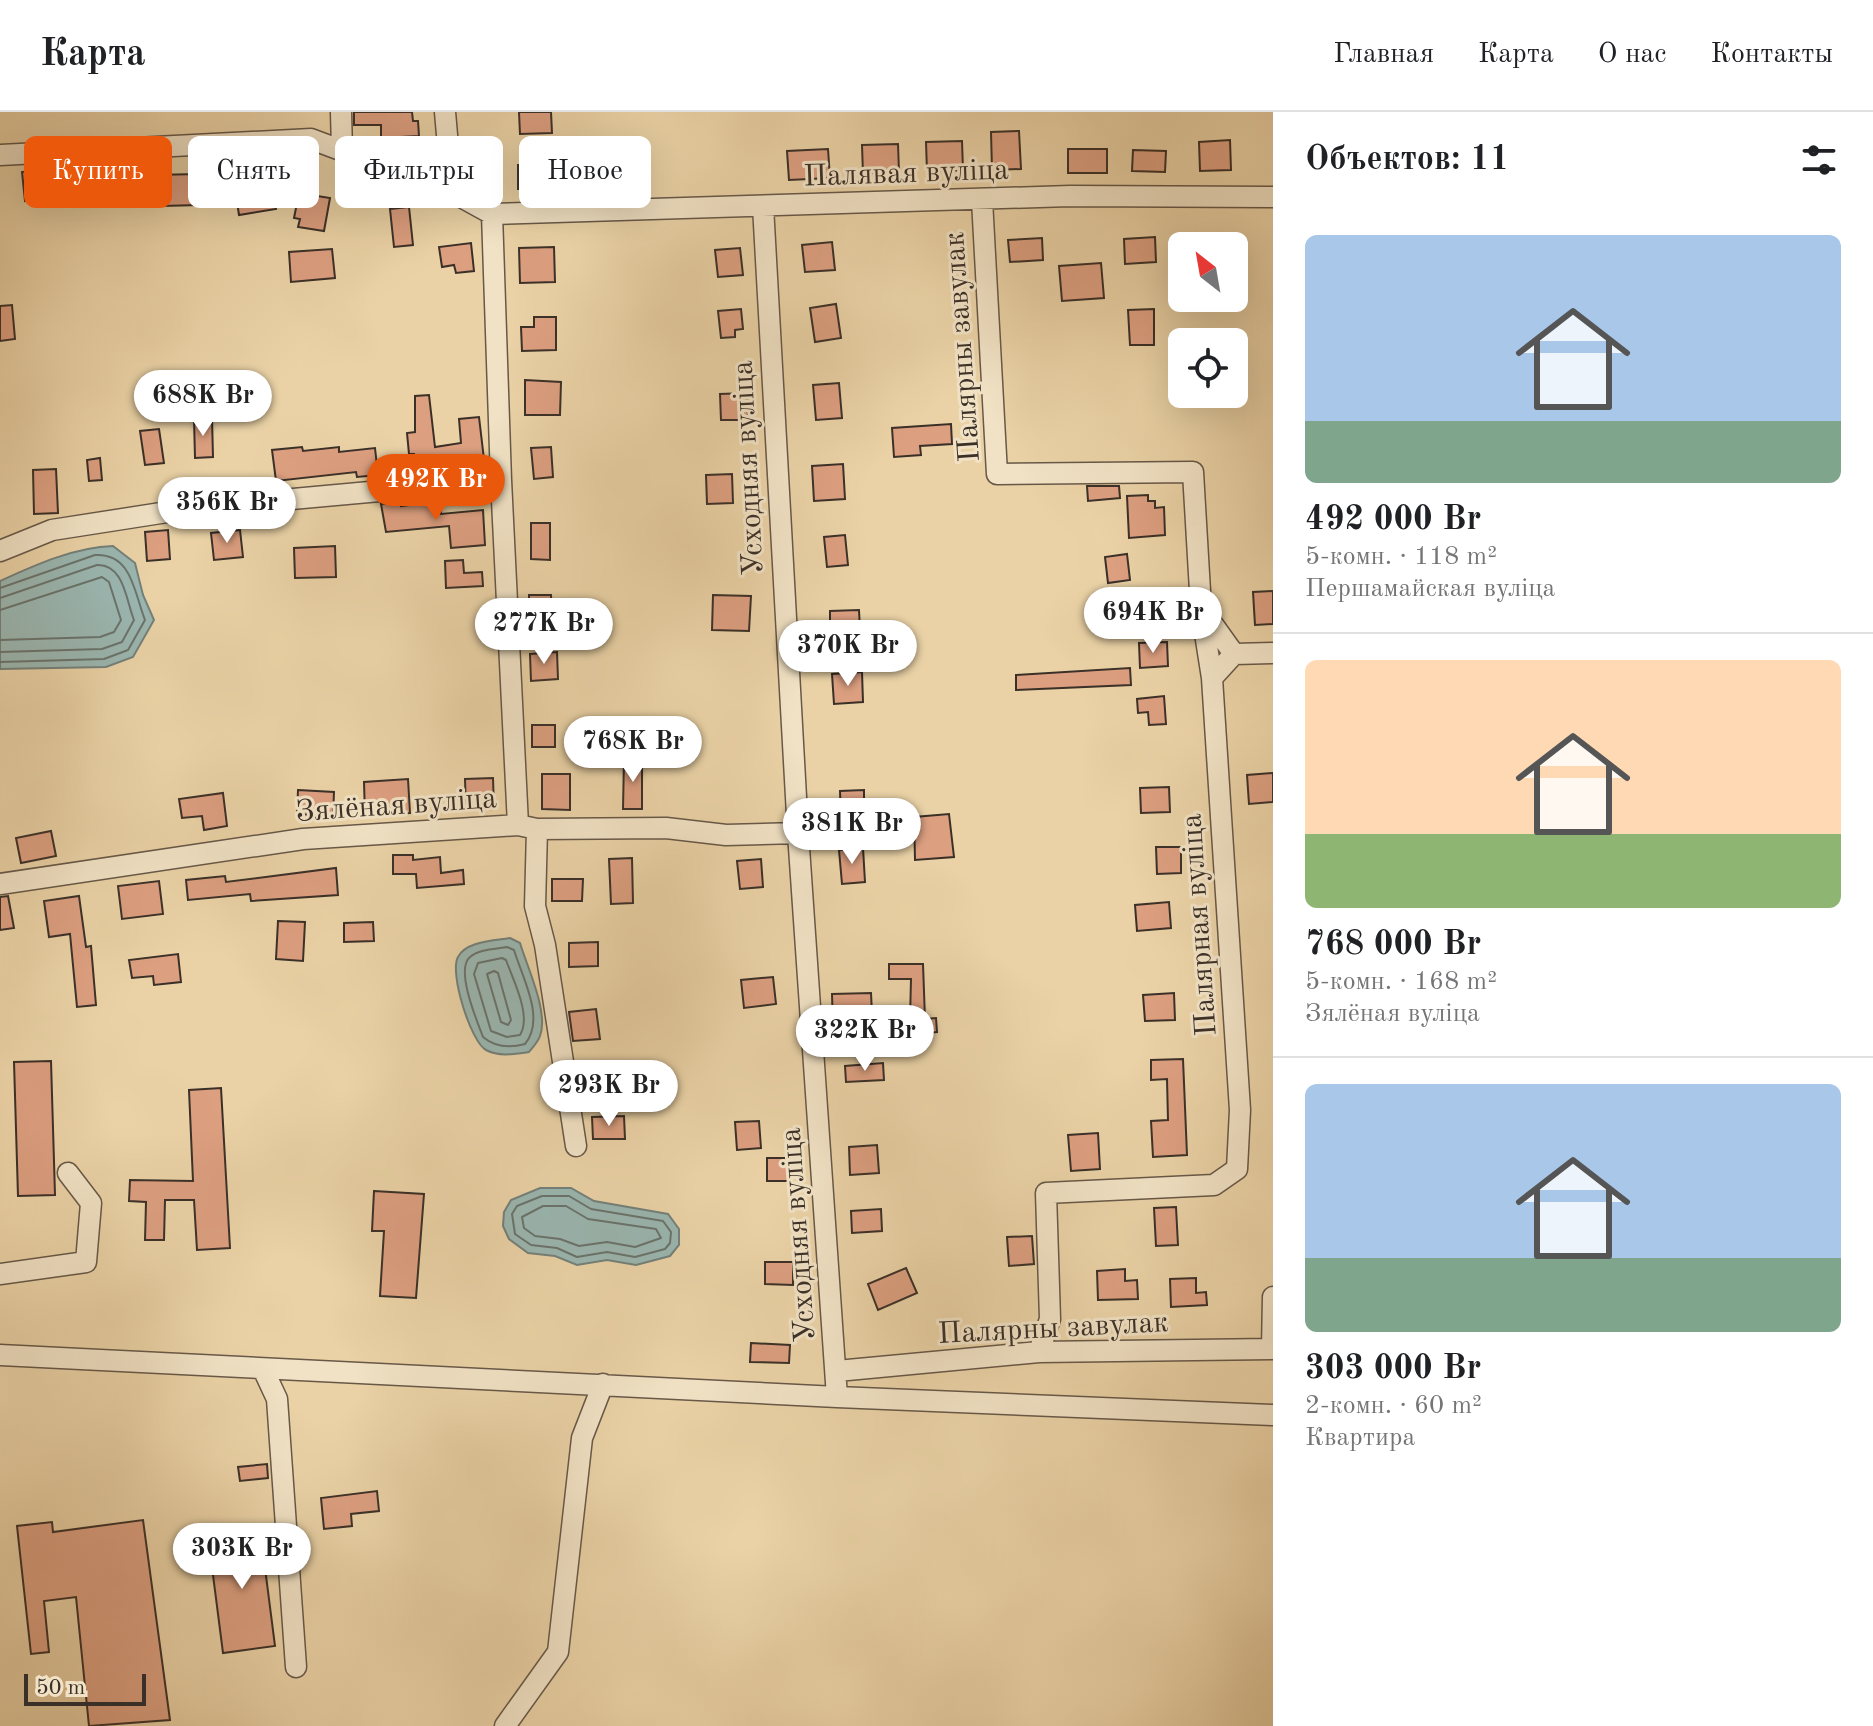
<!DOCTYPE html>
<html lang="ru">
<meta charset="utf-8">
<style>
body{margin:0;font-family:"Old Standard TT",serif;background:#f6f6f6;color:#202124;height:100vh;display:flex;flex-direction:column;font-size:30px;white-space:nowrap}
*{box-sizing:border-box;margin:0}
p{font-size:26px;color:#757577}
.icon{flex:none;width:44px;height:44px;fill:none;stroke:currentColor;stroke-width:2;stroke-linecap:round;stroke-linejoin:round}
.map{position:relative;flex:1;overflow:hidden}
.drawer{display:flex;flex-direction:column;background:#fff;width:600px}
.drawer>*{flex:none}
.guide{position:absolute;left:24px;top:24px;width:760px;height:72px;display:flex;gap:16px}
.needle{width:52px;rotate:329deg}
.fabs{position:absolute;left:1168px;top:120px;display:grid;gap:16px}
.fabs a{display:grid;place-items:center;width:80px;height:80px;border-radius:12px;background:#fff;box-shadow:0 8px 32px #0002;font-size:40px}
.scale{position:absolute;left:24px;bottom:20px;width:122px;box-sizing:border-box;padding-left:8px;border:4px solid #3b3028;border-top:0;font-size:22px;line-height:28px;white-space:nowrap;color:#3b3028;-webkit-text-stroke:6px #f1e2c5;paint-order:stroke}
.price{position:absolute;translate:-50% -68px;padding:0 18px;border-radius:28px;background:#fff;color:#222;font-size:26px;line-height:52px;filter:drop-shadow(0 2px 4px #0008)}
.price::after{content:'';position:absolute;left:50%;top:48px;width:24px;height:18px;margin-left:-12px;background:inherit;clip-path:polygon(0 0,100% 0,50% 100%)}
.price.on{background:#ea580c;color:#fff}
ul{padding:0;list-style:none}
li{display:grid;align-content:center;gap:16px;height:424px;padding:0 32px}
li+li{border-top:2px solid #e0e0e0}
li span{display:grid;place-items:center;height:248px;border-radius:12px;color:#555}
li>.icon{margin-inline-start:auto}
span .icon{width:144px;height:144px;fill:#fffc;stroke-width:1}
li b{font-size:34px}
h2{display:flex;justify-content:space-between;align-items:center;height:96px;padding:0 32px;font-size:34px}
.tag{padding:0 28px;border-radius:12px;background:#fff;box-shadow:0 8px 32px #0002;font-size:28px;line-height:72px}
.tag.on{background:#ea580c;color:#fff}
header{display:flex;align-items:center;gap:48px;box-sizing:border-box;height:112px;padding:0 40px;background:#fff;border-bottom:2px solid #e0e0e0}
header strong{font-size:38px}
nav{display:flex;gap:44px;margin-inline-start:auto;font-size:28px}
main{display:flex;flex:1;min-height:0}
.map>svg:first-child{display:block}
.water{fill:#9ab6b0;stroke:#74807a;stroke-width:2}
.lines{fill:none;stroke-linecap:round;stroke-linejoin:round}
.shore{stroke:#6a736c;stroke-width:2}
.building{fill:#dc9f80;stroke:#3b3028;stroke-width:2}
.minor-casing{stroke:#675848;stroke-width:23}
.minor{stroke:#f1e2c5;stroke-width:20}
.labels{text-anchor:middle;stroke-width:6;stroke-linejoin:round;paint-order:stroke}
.street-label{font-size:30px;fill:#3b3028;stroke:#f1e2c5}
</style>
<header>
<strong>Карта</strong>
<nav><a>Главная</a><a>Карта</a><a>О нас</a><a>Контакты</a></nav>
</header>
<main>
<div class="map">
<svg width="1273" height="1614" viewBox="0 0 1273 1614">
<rect width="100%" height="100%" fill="#ead2a6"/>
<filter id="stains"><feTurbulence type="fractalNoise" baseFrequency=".0025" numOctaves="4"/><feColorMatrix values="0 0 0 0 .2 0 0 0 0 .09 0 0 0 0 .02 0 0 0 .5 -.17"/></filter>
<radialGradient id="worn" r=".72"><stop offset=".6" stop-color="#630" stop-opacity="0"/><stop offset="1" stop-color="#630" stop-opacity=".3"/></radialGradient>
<path class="water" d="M113,434L135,451L143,483L154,508L133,545L106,555L0,557V469C35,453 75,435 113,434Z
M510,826L520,831C527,855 549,900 540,924C538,930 533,935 529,940C515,942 499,945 486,938C471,930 449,861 458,845C466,829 494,829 510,826Z
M540,1076H571L594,1089L668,1102L679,1117V1133L670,1144L636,1153L607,1148L577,1153L555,1144L528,1141L509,1127L503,1114L504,1100L511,1088Z"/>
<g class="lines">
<path class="shore" d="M0,476L95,443C132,441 134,480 145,508L128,538L104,547L0,550
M0,486L97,453C124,452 126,488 134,508L122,530L102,537L0,540
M0,498L102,465L109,470L121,508L114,520L100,525L0,528
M507,835L514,838C522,865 546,907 525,932C510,936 496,936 483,925C477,909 455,857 470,845C479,837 495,837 507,835Z
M502,846L506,848C513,868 532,904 520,923L507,925L491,919L474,862L478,851Z
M494,859L498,861L511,908L508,913L501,910L487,862Z
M542,1084H569L591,1097L663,1109L671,1120L670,1131L665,1137L635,1145L607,1140L577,1145L557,1136L531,1133L515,1122L512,1102L517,1094Z
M543,1094H566L588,1107L656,1117L661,1126L635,1135L607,1130L579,1134L560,1127L535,1124L524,1116L522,1105Z"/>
</g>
<path class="building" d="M354,0H412L413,9H418L419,24L381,26V13H354Z
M519,0H551L552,21L520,22Z
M1019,19L1021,57L992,58L991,20Z
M1230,28L1231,58L1200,59L1199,30Z
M962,29L963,58L927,60L926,30Z
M898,32L899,60L863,62L862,33Z
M828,37L830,66L789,68L787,39Z
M1068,37H1107V61H1068Z
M1133,38L1166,39L1165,60L1132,59Z
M518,53H544V77H518Z
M57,55L61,84L25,89L22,60Z
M199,62L200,93L161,94V82H153V63Z
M272,71L276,97L239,103L235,77Z
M299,81L330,86L324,119L298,115L300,107L294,106Z
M409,95L413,133L394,135L390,97Z
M1155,125L1156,150L1125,152L1124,127Z
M1042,126L1043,148L1010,150L1008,128Z
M832,130L835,158L805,160L802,133Z
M471,131L474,159L456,161L454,153L442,155L439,135Z
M554,135L555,170L520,171L519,136Z
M740,136L743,163L718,165L715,138Z
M332,137L335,166L291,170L289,140Z
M1101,151L1104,186L1062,189L1059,154Z
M836,192L841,226L815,230L810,196Z
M12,193L15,227L0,229V194Z
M741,197L743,217L735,218V225L721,226L718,199Z
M1154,197V233H1130L1128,198Z
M534,205H556V238L522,239L521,215H534Z
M525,268L561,270L560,303H525Z
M839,271L842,306L816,308L813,273Z
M747,281L748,308H721L720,282Z
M429,283L435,335L461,331L459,307L479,305L485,356L469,358L468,346L436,350L437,356L416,358L414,342H409L407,321L415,320V284Z
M194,306H212L213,345L195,346Z
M951,312L952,332L920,334L921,343L894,345L892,316Z
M159,317L164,351L145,353L140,319Z
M302,335L303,339L339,335V340L375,336L378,363L357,365L356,360L276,369L272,338Z
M551,335L553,365L534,367L531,336Z
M100,346L102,368L89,369L87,348Z
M843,352L845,387L814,389L812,354Z
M56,357L58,401L34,402L33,358Z
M732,362L733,391L707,392L706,363Z
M1087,374H1119L1120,386L1088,389Z
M1148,383V389H1155V396L1164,395L1165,423L1129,426L1127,384Z
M440,389L441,402L483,398L485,433L451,436L449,414L386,420L381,392L401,390V394Z
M531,411H550V448L531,447Z
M168,418L170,447L147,449L145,420Z
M240,418L243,445L214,448L211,421Z
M845,423L848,453L827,455L824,425Z
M335,434L336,465L295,466L294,436Z
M1127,442L1130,468L1108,471L1105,445Z
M463,448L464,461L482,460L483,474L446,476L445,449Z
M1273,479V512L1255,513L1253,480Z
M529,483H551L552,508L529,509Z
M713,483L751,484L749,519L712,518Z
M859,498L860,518L830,519V499Z
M1167,530L1168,554L1140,556L1139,531Z
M557,540L558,567L531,569L530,542Z
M1130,556L1131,573L1016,578V563Z
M862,560L863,590L834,592L832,562Z
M1164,584L1166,612L1149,613L1148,600L1138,601L1137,587Z
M532,613H555V635H532Z
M624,647H642V697H623Z
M1273,661V690L1249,692L1247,663Z
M542,662H570V698L542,697Z
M493,666L494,697L466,698L465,667Z
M408,667L410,701L365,703L364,670Z
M1169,675L1170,700L1141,701L1140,676Z
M298,678L334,680L333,704L297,702Z
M864,678V709H841L840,679Z
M223,681L227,714L204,718L202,704L182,706L179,687Z
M949,702L954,745L915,748L914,705Z
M51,719L56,744L21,751L16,726Z
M1156,735H1181V761L1157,762Z
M863,736L865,770L842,772L839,738Z
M393,743H413V748L440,745L441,761L463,758L464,772L417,776L416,762H393Z
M632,746L633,791L611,792L609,747Z
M761,747L763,775L740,777L737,749Z
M336,756L338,783L251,789L250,782L188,788L186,768L225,764L226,770Z
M552,767H583L582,789H552Z
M159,769L163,802L122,807L118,774Z
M8,784L14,816L0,818V785Z
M79,784L86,835L91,834L96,893L77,895L70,822L49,825L44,789Z
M1169,790L1171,816L1137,819L1135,793Z
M278,809L305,810L303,849L276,847Z
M373,810L374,829L344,830V811Z
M598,830V854L569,855V831Z
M178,842L181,870L154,873L153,864L132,866L129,848Z
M889,852H923L925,907L936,906L937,920L899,923L898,907H910L911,867H889Z
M773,865L776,892L744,896L741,868Z
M871,881L872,902H855L856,915L833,916L832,882Z
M1174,881L1175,908L1145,909L1143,883Z
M596,897L600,927L573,929L569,900Z
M1183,947L1187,1043L1153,1045L1151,1009L1168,1008L1167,967L1151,968V948Z
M51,949L55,1083L18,1084L14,950Z
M883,951L884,968L846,970L845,954Z
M625,954L626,976L584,978L583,956Z
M221,976L230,1136L197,1138L194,1088H165L164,1128H145L146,1090L129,1089L130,1068L193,1069L189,978Z
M624,1004L625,1027H593L592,1005Z
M759,1009L761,1036L737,1038L735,1010Z
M1098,1021L1100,1057L1071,1059L1068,1023Z
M877,1033L879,1061L850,1063L849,1035Z
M767,1046H790V1069H767Z
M374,1079L424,1082L416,1186L380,1184L384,1119H372Z
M1176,1095L1178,1133L1156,1134L1154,1096Z
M881,1097L882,1119L852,1121L851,1099Z
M1032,1124L1034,1152L1009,1154L1007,1125Z
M765,1150H793V1173L765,1172Z
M906,1156L917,1181L878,1198L868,1172Z
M1125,1157V1169L1137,1168L1138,1187L1098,1188L1097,1159Z
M1196,1166V1181L1206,1180L1207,1193L1171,1195L1170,1167Z
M751,1231L790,1233L789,1251L750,1250Z
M267,1352L268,1366L240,1369L238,1355Z
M377,1379L379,1399L351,1402L352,1414L324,1417L321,1386Z
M143,1408L170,1608L89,1614L76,1485L44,1489L49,1540L31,1542L17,1414L52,1410L53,1420Z
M260,1417L275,1534L223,1541L208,1424Z"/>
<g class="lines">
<g class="minor-casing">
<path id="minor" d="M341,0L342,38
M445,0L452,80
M0,43L311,27L452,80L492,102L1070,84L1273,85
M982,88L997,362L1193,360L1201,496L1212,566L1240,998L1237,1057L1214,1073L1046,1081L1050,1207L1039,1240
M763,94L798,721L837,1285
M492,102L501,368L518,713
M0,439L52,418L193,396L501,368
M1204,500L1234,542
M1212,566L1234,542L1273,541
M537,717L535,794L545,833L576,1034
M0,772L303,727L518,713L537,717L666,716L726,723L798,721
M0,1162L86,1150L91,1091L68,1061
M1272,1237L1273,1185
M0,1243L837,1285L1273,1303
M263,1257L277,1287L296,1555
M837,1259L1039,1240L1273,1237
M505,1614L558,1540L582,1326L603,1272"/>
</g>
<use href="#minor" class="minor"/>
</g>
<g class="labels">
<g class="street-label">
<text transform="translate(906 60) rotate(-2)" y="10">Палявая вуліца</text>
<text transform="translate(961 235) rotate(-94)" y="10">Палярны завулак</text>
<text transform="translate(747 356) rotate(-93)" y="10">Усходняя вуліца</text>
<text transform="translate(396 692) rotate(-4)" y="10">Зялёная вуліца</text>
<text transform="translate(1198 813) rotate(-94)" y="10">Палярная вуліца</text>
<text transform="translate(797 1123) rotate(-94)" y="10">Усходняя вуліца</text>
<text transform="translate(1053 1215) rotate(-3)" y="10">Палярны завулак</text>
</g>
</g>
<rect width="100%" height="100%" filter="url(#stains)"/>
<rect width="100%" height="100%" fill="url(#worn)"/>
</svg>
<div class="fabs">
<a><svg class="needle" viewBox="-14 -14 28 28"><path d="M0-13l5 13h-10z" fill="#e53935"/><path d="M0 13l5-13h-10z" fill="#757577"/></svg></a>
<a><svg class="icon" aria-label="locate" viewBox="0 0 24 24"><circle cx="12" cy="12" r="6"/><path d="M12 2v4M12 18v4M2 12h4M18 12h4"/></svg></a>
</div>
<div class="scale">50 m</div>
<b class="price" style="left:203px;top:326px">688K Br</b>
<b class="price on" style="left:436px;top:410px">492K Br</b>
<b class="price" style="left:227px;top:433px">356K Br</b>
<b class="price" style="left:1153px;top:543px">694K Br</b>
<b class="price" style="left:544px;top:554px">277K Br</b>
<b class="price" style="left:848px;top:576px">370K Br</b>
<b class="price" style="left:633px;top:672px">768K Br</b>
<b class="price" style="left:852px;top:754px">381K Br</b>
<b class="price" style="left:865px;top:961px">322K Br</b>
<b class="price" style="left:609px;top:1016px">293K Br</b>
<b class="price" style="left:242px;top:1479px">303K Br</b>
<div class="guide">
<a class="tag on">Купить</a>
<a class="tag">Снять</a>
<a class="tag">Фильтры</a>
<a class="tag">Новое</a>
</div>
</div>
<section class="drawer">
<h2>Объектов: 11<svg class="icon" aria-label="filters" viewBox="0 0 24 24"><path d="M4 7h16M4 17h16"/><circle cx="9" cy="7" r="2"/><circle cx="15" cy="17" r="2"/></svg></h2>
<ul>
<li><span style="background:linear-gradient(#a9c7e8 75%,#7fa58c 0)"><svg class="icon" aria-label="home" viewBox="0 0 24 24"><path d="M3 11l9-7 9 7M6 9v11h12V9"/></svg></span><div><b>492 000 Br</b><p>5-комн. · 118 m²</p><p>Першамайская вуліца</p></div></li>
<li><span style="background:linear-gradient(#ffd9b3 70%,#8fb573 0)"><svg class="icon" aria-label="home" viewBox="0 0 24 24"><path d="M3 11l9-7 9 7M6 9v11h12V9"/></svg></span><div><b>768 000 Br</b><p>5-комн. · 168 m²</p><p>Зялёная вуліца</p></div></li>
<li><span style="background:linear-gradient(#a9c7e8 70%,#7fa58c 0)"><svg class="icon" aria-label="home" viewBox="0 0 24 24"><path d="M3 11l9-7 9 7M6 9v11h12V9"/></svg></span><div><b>303 000 Br</b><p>2-комн. · 60 m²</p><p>Квартира</p></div></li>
</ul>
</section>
</main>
